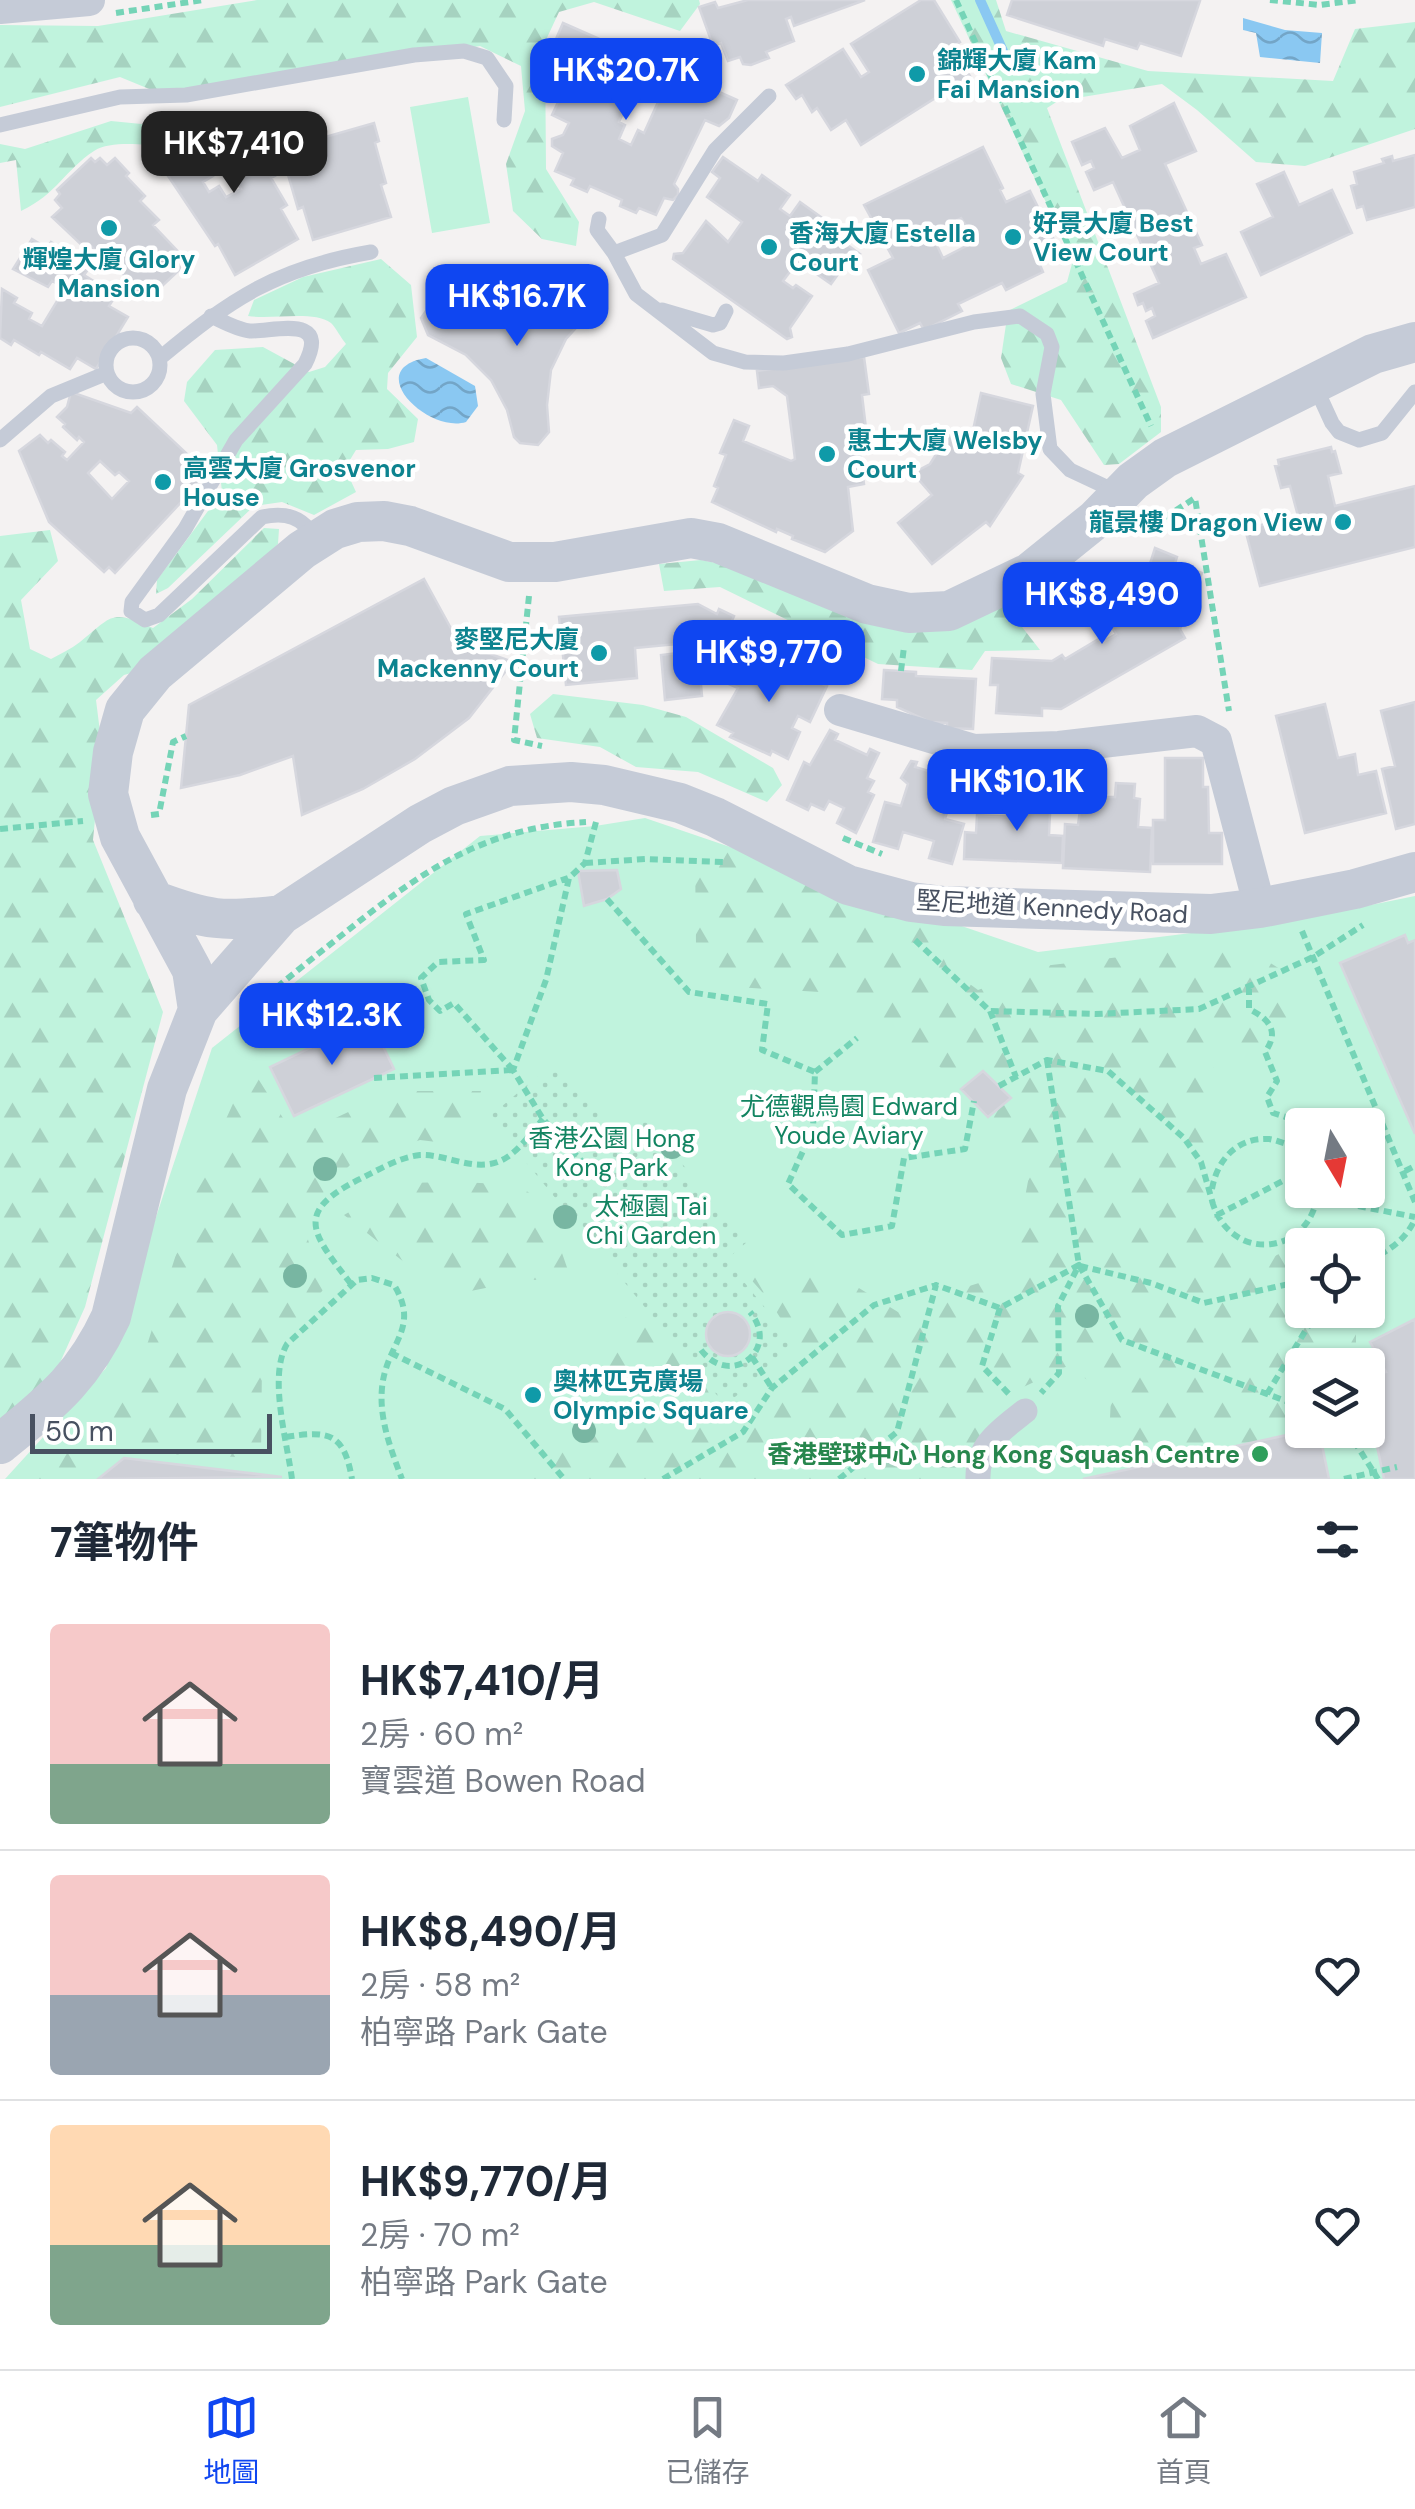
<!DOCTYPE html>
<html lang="zh-TW">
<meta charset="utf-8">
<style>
body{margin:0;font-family:"DM Sans","Noto Sans TC",sans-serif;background:#f6f6f7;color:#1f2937;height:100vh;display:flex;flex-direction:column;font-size:38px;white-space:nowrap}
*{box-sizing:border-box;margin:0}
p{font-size:32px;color:#747a83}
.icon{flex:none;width:55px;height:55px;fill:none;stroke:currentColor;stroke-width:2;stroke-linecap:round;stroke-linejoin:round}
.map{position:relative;height:1479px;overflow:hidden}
.drawer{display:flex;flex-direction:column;background:#fff;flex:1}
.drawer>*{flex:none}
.needle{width:65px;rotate:170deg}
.tools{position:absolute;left:1285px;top:1108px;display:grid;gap:20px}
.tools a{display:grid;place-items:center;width:100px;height:100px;border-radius:10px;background:#fff;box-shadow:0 2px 8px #0004;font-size:50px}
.scale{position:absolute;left:30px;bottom:25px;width:242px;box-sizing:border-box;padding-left:10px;border:5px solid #485161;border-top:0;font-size:28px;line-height:35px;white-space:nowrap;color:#485161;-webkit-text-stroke:8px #fff;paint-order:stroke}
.price{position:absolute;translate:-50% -85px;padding:0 22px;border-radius:20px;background:#0f46f1;color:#fff;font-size:32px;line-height:65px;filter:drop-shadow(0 2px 5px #0008)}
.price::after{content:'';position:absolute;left:50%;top:60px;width:30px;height:22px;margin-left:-15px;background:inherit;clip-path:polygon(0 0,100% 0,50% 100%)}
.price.active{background:#222;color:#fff}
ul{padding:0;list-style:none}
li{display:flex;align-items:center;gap:30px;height:250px;padding:0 50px}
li+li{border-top:2px solid #e0e1e3}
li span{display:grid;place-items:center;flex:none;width:280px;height:200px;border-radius:10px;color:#555}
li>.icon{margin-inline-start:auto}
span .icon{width:120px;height:120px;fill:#fffc;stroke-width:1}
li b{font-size:42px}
h2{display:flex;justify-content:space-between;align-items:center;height:120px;padding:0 50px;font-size:42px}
.tab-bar{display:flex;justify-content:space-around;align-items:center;height:140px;border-top:2px solid #e0e1e3;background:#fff;font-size:28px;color:#747a83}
.tab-bar a{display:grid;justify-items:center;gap:5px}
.tab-bar .active{color:#0f46f1}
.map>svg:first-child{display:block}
.green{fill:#c0f3dd;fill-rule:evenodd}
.forest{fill:url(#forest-firs)}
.garden{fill:url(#garden-dots)}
.water{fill:url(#water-waves)}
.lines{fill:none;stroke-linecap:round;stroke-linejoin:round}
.stream{stroke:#8ac8f2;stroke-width:10}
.building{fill:#ced0d7;stroke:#d6d7de;stroke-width:2.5;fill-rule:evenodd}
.path{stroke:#75d4b7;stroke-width:6;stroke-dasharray:8 5;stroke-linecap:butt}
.service{stroke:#c5cbd7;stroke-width:15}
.pedestrian{stroke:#c5cbd7;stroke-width:25}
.minor{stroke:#c5cbd7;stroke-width:32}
.tertiary{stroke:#c5cbd7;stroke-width:40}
.tree{fill:#78b6a2}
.culture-dot{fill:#0f9aa8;stroke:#fff;stroke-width:4}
.leisure-dot{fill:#2e9e5b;stroke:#fff;stroke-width:4}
.labels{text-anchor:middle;stroke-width:9;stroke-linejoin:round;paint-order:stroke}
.culture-label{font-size:25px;font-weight:bold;fill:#0d838f;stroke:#fff;text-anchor:start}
.street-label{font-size:25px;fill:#485161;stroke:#fff}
.park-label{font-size:25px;fill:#128461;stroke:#fff}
.leisure-label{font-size:25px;font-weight:bold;fill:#27864d;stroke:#fff;text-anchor:end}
</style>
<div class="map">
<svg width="1415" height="1479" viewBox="0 0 1415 1479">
<defs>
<pattern id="forest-firs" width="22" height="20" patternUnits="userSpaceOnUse" patternTransform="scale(2.5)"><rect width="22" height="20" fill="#c0f3dd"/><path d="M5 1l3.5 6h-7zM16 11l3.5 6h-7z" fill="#a6d2c0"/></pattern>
<pattern id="garden-dots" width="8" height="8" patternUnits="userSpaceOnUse" patternTransform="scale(2.5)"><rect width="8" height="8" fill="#c0f3dd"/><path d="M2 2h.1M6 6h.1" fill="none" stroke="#a6d2c0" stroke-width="1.8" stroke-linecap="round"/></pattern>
<pattern id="water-waves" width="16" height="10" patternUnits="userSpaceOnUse" patternTransform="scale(2.5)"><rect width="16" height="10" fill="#8ac8f2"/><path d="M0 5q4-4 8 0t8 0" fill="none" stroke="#73a5c7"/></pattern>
</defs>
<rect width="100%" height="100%" fill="#f4f2f2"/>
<path class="green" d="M468,97L490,223L432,233L410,107Z
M645,818L1038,952L1297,920L1415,896V1479H5L106,1368L212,1048L480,836L595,826ZM1302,1125H1368V1190H1302ZM1302,1245H1368V1310H1302ZM1302,1365H1368V1430H1302Z"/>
<path class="forest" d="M257,0H699L700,4L680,31L594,2L559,12L545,42L546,169L579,222L576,246L542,239L513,211L506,164L525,111L521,66L480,46L176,100L120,77L0,107V25L98,26Z
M951,0H996L1006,31L1148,71L1333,81L1355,29L1415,22V129L1305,166L1256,162L1197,110L1162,84L1058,101L1047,108L1161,407V432L1119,464L1104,465L1061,400L1011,384L1001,358L1008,311L1067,282L1073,260Z
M111,121L172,127L164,146C144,145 111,140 94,151C65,170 57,194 21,211L16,160L0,163V144L25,149Z
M381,259L411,285L417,337L388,373L387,389L418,419L414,442L388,449L356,450L345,468L356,492L314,515L282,502L254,506L168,588L156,594L157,580L222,492L217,445L184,401L187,382L215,350L263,347L309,372L325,367L346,344C341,338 336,328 331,323C313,310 272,320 248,316L254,300L303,277Z
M264,528L279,529L278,544L163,664L124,675L96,700L102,748L93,840L163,1012L85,1307L54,1376L0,1420V536L50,530L58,561L21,600L30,649L51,659C60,654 71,649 80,642C113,615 111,609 153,628L192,599Z
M701,560L742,568L859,620L1004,604L1040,650L985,651L972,670L878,664L720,587L664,591L659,564Z
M553,694L643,705L686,717L773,768L782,785L767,802L698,772L636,767L600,747L537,738L530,714Z
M783,841L918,905L948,968L978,990L1043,966L1239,943L1291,976L1289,1052L1217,1042L1200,1178L1226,1238L1266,1261L1325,1229L1333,1245H1302V1310H1356V1365H1302V1430H1350L1202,1467L1108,1460L1111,1397L1068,1366L998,1399L969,1479H524L553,1467L586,1364L634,1308L670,1307L717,1398L770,1402L812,1368L769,1300L747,1275L823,1266L898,1312L934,1297L1011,1273L1031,1165L938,1065L853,994L736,987L696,944L695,854Z
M250,1066L295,1137L393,1091H481L470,1146L420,1140L350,1165L301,1216L323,1290L262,1360L261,1458L118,1452L83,1479H32L107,1416L148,1342L203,1170Z
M460,1182L518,1185L545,1204L571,1279L524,1280L456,1294L404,1262L344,1215L399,1183Z"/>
<path class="garden" d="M556,1061L620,1139L645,1119L747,1242L726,1260L797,1347L725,1405L489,1117Z"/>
<path class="water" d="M1243,18L1285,30L1322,33L1320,63L1260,57L1256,33L1243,30Z
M426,358L475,386L478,406L466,422C428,434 361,369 426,358Z"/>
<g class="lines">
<path class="stream" d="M980,0L1003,51"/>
</g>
<path class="building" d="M865,0L794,26L791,17L786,19L794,41L766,52L769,58L751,65L743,64L740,57L728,61L721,43L713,46L699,7L715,2L718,8L748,0Z
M921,0H934L960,42L952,47L970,76L861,145L846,120L831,130L817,108L812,112L802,95L796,99L786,85L843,49L861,77L869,72L851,44Z
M1012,0H1198L1200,1L1181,56L1140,43L1137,49L1105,39L1103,46L1007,15Z
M563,23L647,60L619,122L625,125L619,139L631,145L638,130L644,133L672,71L737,100L729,118L719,126L705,120L674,184L678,189V195L673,200L664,198L656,215L639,208L636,213L620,206L622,200L590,186L587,192L571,185L574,179L555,171L563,153L552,146V139L563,135L569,123L552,115L559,100L550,96L557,81L580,91L584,81L551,66L559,49L553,46Z
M1174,103L1196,151L1165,164L1202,245L1194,248L1201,264L1226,254L1246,297L1153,338L1146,321L1155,316L1152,308L1146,311L1143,303L1138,305L1134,294L1159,283L1113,182L1094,190L1086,172L1094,168L1091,161L1082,165L1072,142L1105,128L1122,158L1140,150L1130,126Z
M374,123L379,141L375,143L386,183L381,185L391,217L313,240L303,207L298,209L286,168L282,169L276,151Z
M225,124L227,129L231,127L237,137L252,128L263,147L260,149L275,176L271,178L287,205L281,209L298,239L235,275L218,244L215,246L168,176L184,167L178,157L182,154L179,150ZM221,154L241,189L226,197L219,186L209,192L203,182L213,176L206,163Z
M983,147L1003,188L1000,190L1006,202L1030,191L1061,254L1040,265L1043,272L1006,290L1002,283L958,304L962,311L924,330L920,323L899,333L868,270L893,258L864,205ZM961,218L976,241L943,258L931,233Z
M1415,155V207L1367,220L1363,206L1357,208L1351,186L1357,184L1354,172L1384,163L1382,159L1392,156L1393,161Z
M723,157L758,181L762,175L790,195L780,209L790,216L800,202L828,222L824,228L860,254L849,269L844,266L831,284L798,261L783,281L793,288L796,285L812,296L790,328L792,337L787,339L673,259L674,254L683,253L706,221L728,242L742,222L707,197L720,178L712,172Z
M91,158L95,162L100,158L107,165L115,158L129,173L126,176L145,196L140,201L159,220L153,225L188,262L147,300L113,263L110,266L91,246L87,250L52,217L62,208L55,200L60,194L57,190Z
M1284,172L1299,205L1332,190L1352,233L1261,275L1241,232L1273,217L1257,184Z
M32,239L47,248L51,242L67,252L64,258L87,271L84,275L116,295L109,306L128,317L96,369L77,358L70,369L41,352L39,355L14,340L11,345L0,338L2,289L17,298L14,303L32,313L29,319L42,326L65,288L52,281L48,287L13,269Z
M582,279L596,289L598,298L596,306L566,339L551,370L547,405L549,432L538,445L520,443L514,437L507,410L491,380L466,355L428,335L421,318L431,304L440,302L485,313L521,310L537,304L573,280Z
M864,357L869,394L862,395L867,437L858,438L864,484L848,487L853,531L825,552L792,539L793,536L777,529L776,532L712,502L718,488L714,486L726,455L720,453L734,420L749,426L743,441L791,461L795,459L787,396L773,386L759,388L757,371Z
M71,392L131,413L137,407L201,467L193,476L199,483L115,573L109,567L104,572L49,522L19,451L40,435L48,443L51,440L65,452L62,456L67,460L84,442L79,437L77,440L63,427L65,424L57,417L67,407ZM100,461L115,475L119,472L129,481L112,499L88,473Z
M981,393L1033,406L1018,473L1023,476L990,526L986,522L932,564L898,523L932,495L913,473L930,464L942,445L945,428L972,435Z
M1331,447L1332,452L1335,451L1341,473L1328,476L1335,506L1415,486V547L1260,586L1245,529L1298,516L1290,486L1281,488L1275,466L1279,465L1278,460Z
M1155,548L1177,557L1175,563L1202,573L1180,629L1185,638L1061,709L1042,708V716L996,713L998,685H990L992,658L1052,661L1062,655L1065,659L1102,637L1104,641L1116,634L1111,626L1135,611Z
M424,579L459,643L513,662L469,718L415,759L363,789L302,815L293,756L240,775L181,788L189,705Z
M698,604L717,614L719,609L734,616L718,652L696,642L687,643L688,652L698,651L702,696L665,700L661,655L678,653L677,644L635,648L637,678L566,685L559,617Z
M745,649L762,657L759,664L764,666L767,658L804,676L801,683L804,684L807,677L827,686L810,722L798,716L792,728L800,732L788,759L772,751L770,755L730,737L733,733L717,725L738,688L729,684Z
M884,670L916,672V676L976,679L973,729L947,728V723L930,722L897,707V700L882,699Z
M1415,702V824L1396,829L1382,769L1395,766L1381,711Z
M1325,704L1338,758L1355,754L1358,775L1376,771L1386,813L1305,833L1276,716Z
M830,730L838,734L835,740L867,755L870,749L879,753L867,778L874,781L868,792L874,795L856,833L837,823L844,808L829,801L824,810L811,804L808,810L787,800L804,762L810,765Z
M1165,758H1203V787H1208L1209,833H1222V864H1153V820H1165Z
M911,761L917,762L915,767L949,777L950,772L960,775L957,786L962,787L959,799L952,796L945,819L964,824L952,864L929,858L934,841L903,832L898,849L873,842L885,802L901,806L908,784L901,778Z
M1084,781L1105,783L1104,797H1115L1116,783L1135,784L1134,798L1140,799L1138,827L1152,828L1150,872L1063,868L1065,824L1078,825Z
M1016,791L1051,792L1049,835L1063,836L1062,863L964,859L965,832L976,833L977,815L1015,817Z
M617,870L621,889L607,899L584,906L578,871Z
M1405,935L1408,943L1415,940V1134L1340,963Z
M370,1019L394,1069L294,1116L270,1067Z
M983,1071L1011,1098L988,1117L961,1089Z
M706 1334a22 22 0 1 1 44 0a22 22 0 1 1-44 0Z
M1415,1319V1479H1384L1368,1404V1377L1386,1372L1370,1342Z
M1310,1430H1319L1329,1479H1083Z
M124,1458L282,1477L98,1479Z"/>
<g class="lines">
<path class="path" d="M956,0L1151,426
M1270,0L1320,5L1359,0
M116,13L203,0
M1148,514L1153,525L1195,498L1229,711
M529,596L514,740L542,746
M901,671L904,647
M151,815L159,814L173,742L186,736
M596,822L585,863L569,878L546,980L513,1070L543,1119L598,1179
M0,829L83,821
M843,838L882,854
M585,863L646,859L724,862
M607,899L689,992L768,1004L762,1050L815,1072L813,1129L788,1184L842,1235L892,1226L904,1158L965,1149L974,1101
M1302,931L1415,1202
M915,940L990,1011L1095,1014L1199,1009L1313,957L1363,925
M1249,987V1009C1269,1019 1280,1031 1265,1052L1277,1081L1267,1097L1273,1113L1292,1119L1302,1144
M990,1011L1016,1077
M247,1012C278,986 310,960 342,935C419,873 484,827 586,822
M1047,1060L1079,1265L1122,1340L1302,1407
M513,1070L454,1003L440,1011L429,1000L421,978L438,962L484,960L466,914L568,878
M815,1072L857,1038
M374,1078L512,1070
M999,1086L1047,1060L1108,1071L1184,1138L1201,1162L1213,1204
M1405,1171L1415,1166
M1212,1189C1217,1160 1237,1137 1269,1139C1282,1141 1289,1148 1301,1142
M1341,1190L1348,1204L1415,1217
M1212,1201C1230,1265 1313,1256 1318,1190
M1217,1215L1302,1171
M1368,1261C1388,1251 1405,1241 1415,1219
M1080,1266L1151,1283L1204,1303L1302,1281
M351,1284C312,1233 292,1212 362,1178C380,1169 400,1157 420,1155C443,1154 467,1168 490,1164C514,1160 528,1136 543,1119
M1000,1308L982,1366L1009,1394
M701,1350C731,1389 781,1349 750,1312
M391,1353L505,1409L564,1479
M752,1357L772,1388
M1267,1394L1318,1310
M1347,1430L1378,1479
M286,1437C329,1430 344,1433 352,1479
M292,1479C287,1441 268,1376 287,1344L357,1280L372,1278L394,1285C421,1329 386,1343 382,1388C379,1419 391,1450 402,1479
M663,1479L743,1432L772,1388L874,1305L936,1285
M839,1479L897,1432L936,1285L1000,1308L1079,1265L1058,1306L1059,1373L1041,1393
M1344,1479L1397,1467"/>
<path class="service" d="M0,125L120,97L186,95L414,55L464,51L487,58L506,86L504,120
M599,219L597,230L614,253L636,294L713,353L745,362L784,363L848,354L974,322L1020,316L1047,334L1052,347L1043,394L1050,449L1070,470L1119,493
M614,253L662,235L715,150L769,96
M662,310L713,325L720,323L726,311
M211,316C222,321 237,330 250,331C273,332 331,313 305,364L236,440L185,529L132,602L131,611L145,620L159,615L262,517C285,512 303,516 314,538
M106 365a27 27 0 1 1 54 0a27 27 0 1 1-54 0Z
M160,358C232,298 277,268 371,252
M1315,386L1332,423L1339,432L1359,440L1382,433L1415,392
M0,440L51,396L107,373"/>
<path class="pedestrian" d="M978,1479C977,1445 1001,1430 1025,1411"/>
<path class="minor" d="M0,8L89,0
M840,710L974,750L1059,747L1197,731L1216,741L1260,908"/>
<path class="tertiary" d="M153,900C209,921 222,922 281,915
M198,1010L192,970L120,837L108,794L113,752L125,710L155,673L302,550L335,529L358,522L384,521L410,526L509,562H555L691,538L718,543L867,604L909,613L949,611L1029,573L1096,519L1133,481L1165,458L1373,354L1415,342
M0,1444C51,1402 83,1378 111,1317L167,1089L198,1010L281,915L420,824L454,806L510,786L571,782L604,785L680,803L715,817L848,885L911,902L944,906L1211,914L1260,908L1355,889L1415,872"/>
</g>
<g class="tree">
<circle cx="672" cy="1147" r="12"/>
<circle cx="325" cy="1169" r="12"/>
<circle cx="565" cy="1217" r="12"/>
<circle cx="295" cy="1276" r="12"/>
<circle cx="1087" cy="1316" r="12"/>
<circle cx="584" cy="1431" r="12"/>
</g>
<g class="culture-dot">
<circle cx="917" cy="74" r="10"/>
<circle cx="109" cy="228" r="10"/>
<circle cx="1013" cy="237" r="10"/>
<circle cx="769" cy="247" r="10"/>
<circle cx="827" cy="454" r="10"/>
<circle cx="163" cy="482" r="10"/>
<circle cx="1343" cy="522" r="10"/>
<circle cx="599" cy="653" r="10"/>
<circle cx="533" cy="1395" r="10"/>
</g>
<circle class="leisure-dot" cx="1260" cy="1454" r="10"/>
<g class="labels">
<g class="culture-label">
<text x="937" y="69">錦輝大廈 Kam<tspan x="937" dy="29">Fai Mansion</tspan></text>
<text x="1033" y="232">好景大廈 Best<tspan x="1033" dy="29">View Court</tspan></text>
<text x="789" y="242">香海大廈 Estella<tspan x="789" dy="29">Court</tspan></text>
<text x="109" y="268" text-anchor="middle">輝煌大廈 Glory<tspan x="109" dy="29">Mansion</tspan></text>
<text x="847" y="449">惠士大廈 Welsby<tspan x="847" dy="29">Court</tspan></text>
<text x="183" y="477">高雲大廈 Grosvenor<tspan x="183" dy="29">House</tspan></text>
<text x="1323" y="531" text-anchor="end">龍景樓 Dragon View</text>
<text x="579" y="648" text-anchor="end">麥堅尼大廈<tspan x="579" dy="29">Mackenny Court</tspan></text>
<text x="553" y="1390">奧林匹克廣場<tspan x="553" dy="29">Olympic Square</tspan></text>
</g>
<g class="street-label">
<text transform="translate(1052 907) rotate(3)" y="9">堅尼地道 Kennedy Road</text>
</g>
<g class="park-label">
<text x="849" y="1115">尤德觀鳥園 Edward<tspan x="849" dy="29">Youde Aviary</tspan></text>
<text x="612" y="1147">香港公園 Hong<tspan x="612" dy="29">Kong Park</tspan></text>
<text x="651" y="1215">太極園 Tai<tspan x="651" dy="29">Chi Garden</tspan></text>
</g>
<g class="leisure-label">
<text x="1240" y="1463">香港壁球中心 Hong Kong Squash Centre</text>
</g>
</g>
</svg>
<div class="tools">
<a><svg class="needle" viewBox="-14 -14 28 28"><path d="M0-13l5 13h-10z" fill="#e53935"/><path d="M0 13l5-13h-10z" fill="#747a83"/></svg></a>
<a><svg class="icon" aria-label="locate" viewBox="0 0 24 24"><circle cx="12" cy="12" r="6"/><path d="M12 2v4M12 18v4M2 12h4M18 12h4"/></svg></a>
<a><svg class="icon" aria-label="layers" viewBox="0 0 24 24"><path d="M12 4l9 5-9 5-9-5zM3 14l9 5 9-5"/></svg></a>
</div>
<div class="scale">50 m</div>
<b class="price" style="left:626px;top:123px">HK$20.7K</b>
<b class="price active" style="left:234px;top:196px">HK$7,410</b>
<b class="price" style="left:517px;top:349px">HK$16.7K</b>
<b class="price" style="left:1102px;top:647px">HK$8,490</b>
<b class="price" style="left:769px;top:705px">HK$9,770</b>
<b class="price" style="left:1017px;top:834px">HK$10.1K</b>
<b class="price" style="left:332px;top:1068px">HK$12.3K</b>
</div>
<section class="drawer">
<h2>7筆物件<svg class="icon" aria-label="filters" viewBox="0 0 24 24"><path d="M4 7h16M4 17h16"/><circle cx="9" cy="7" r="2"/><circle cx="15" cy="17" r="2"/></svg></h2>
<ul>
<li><span style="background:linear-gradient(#f6c9c9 70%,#7fa58c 0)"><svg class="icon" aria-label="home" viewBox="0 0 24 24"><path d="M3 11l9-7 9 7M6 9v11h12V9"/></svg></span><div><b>HK$7,410/月</b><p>2房 · 60 m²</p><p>寶雲道 Bowen Road</p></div><svg class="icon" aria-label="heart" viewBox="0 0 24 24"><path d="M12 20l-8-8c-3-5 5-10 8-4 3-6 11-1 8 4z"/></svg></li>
<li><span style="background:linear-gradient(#f6c9c9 60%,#9aa5b1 0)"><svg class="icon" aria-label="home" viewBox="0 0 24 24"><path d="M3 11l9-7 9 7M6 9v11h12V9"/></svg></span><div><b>HK$8,490/月</b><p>2房 · 58 m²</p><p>柏寧路 Park Gate</p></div><svg class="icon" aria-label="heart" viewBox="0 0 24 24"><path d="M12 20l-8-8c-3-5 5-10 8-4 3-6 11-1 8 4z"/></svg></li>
<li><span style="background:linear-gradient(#ffd9b3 60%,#7fa58c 0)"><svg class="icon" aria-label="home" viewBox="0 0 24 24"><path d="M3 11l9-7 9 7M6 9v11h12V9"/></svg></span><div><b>HK$9,770/月</b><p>2房 · 70 m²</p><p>柏寧路 Park Gate</p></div><svg class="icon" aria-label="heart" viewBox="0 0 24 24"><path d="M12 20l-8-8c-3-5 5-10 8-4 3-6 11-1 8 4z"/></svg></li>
</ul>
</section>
<nav class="tab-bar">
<a class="active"><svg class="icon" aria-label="map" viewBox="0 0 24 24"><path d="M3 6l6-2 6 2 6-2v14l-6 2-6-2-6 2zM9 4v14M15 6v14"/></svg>地圖</a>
<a><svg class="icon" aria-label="saved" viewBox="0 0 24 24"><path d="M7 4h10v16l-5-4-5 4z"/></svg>已儲存</a>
<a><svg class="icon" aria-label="home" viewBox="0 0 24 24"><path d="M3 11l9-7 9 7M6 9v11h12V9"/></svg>首頁</a>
</nav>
